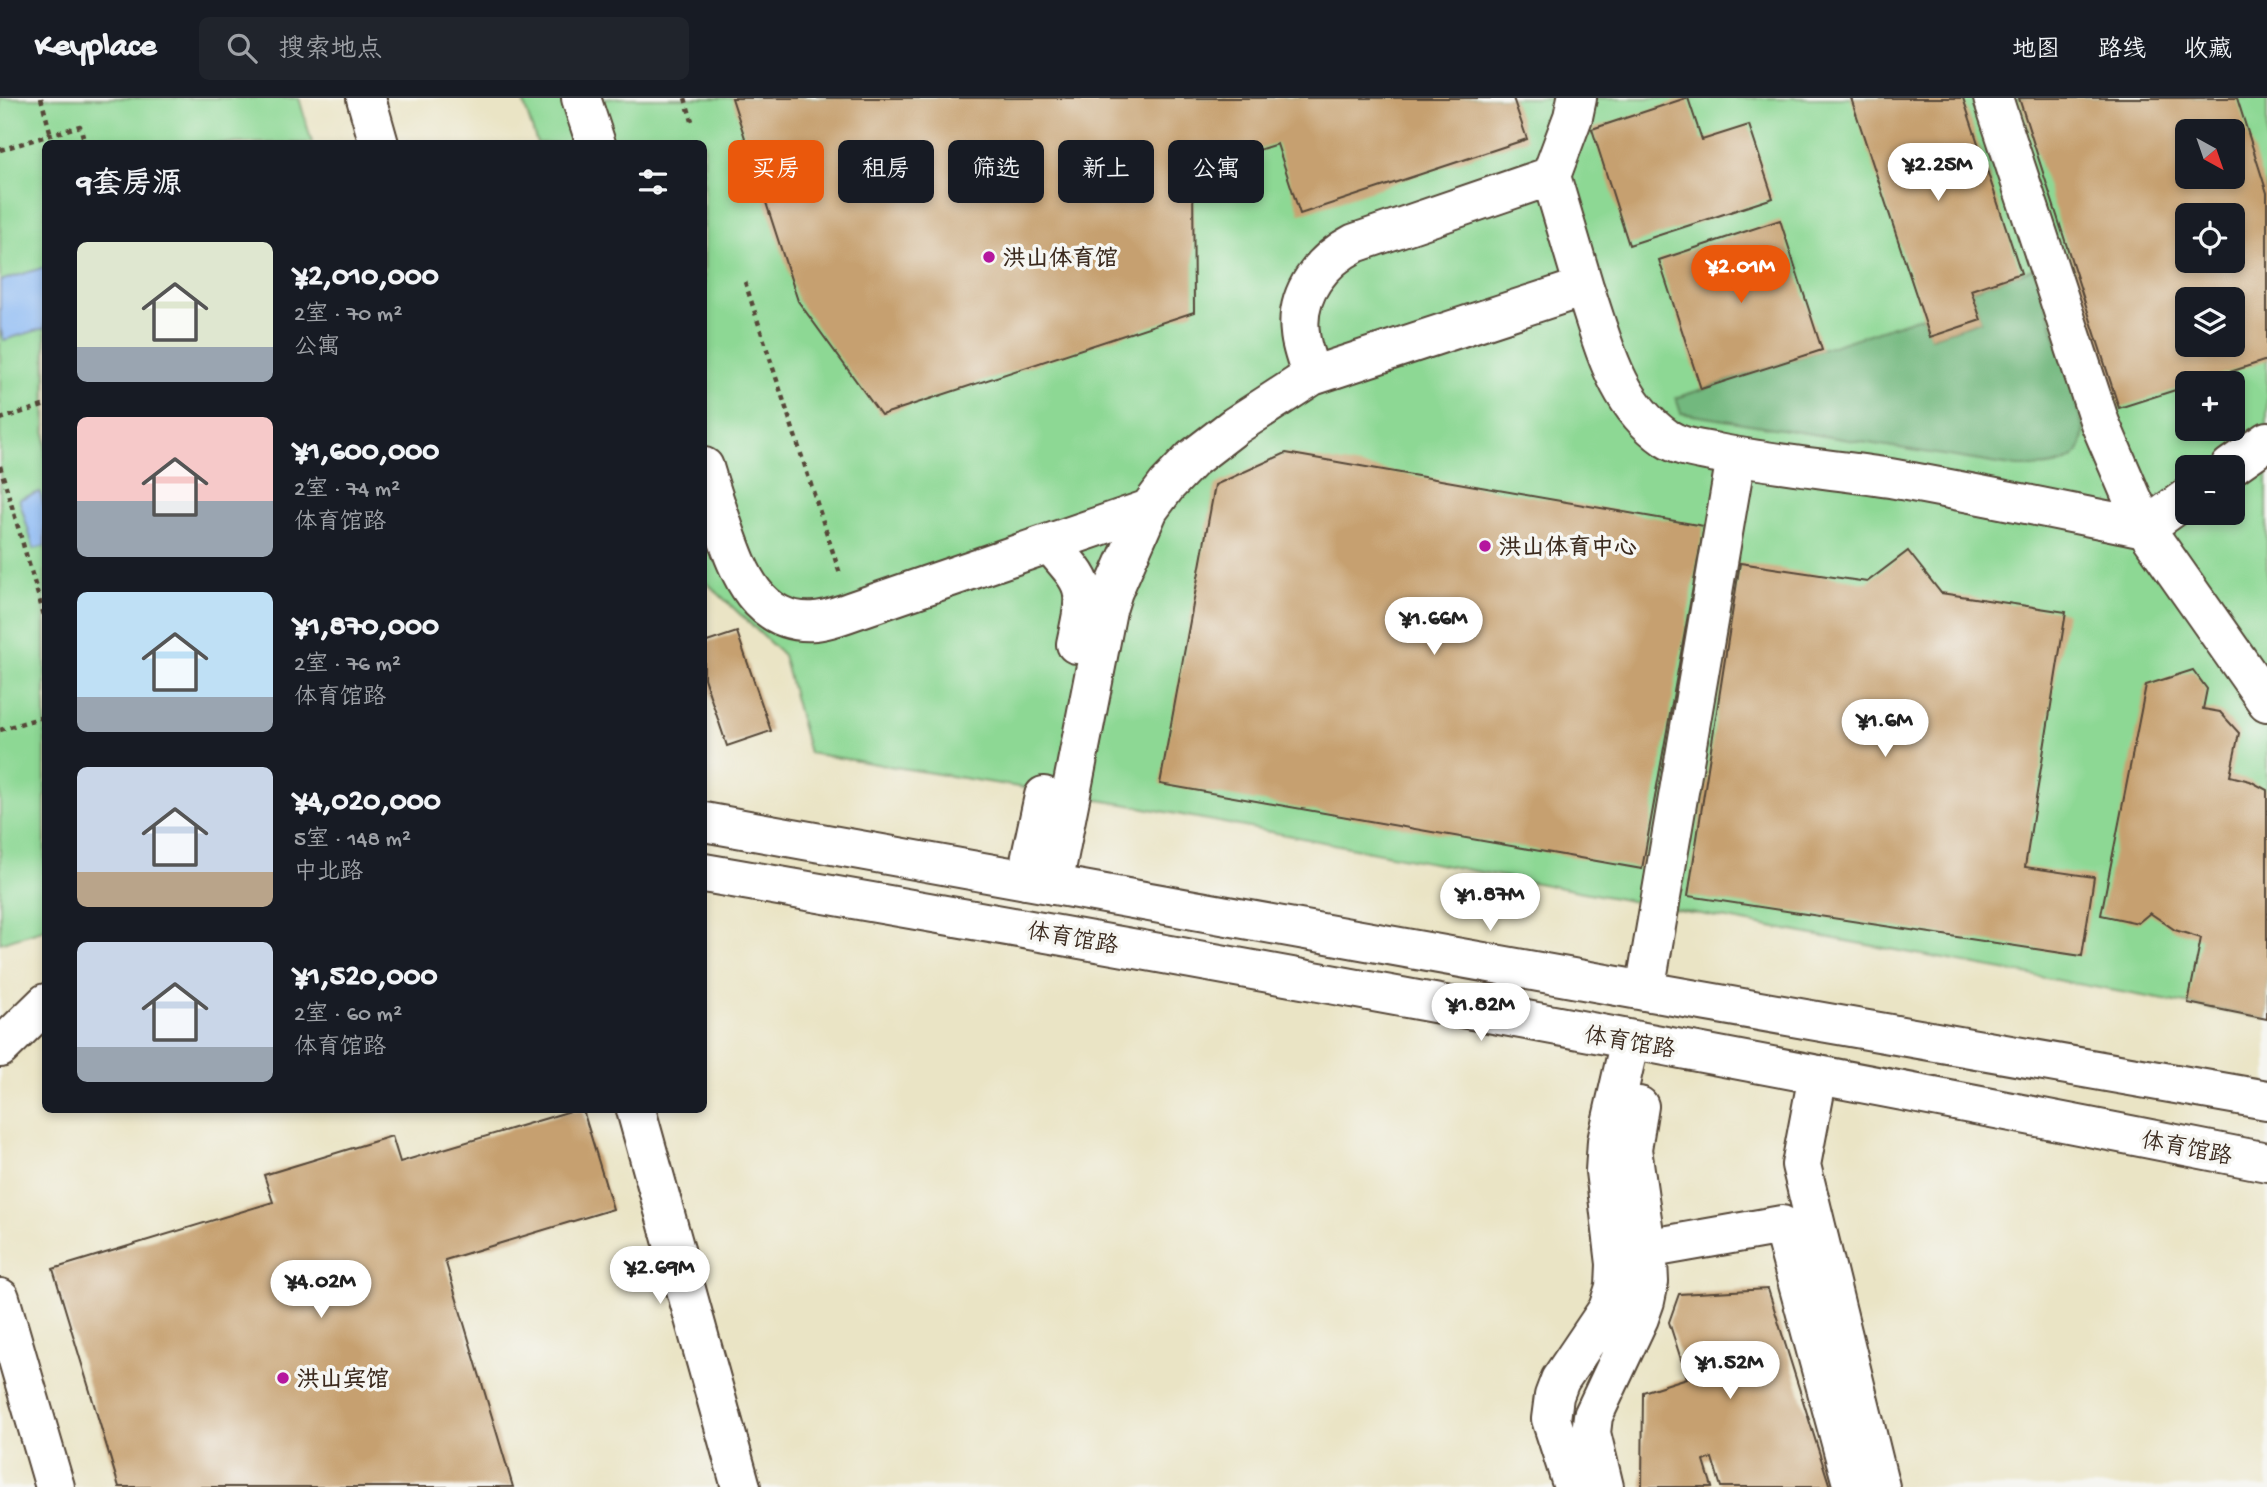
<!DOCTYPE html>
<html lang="zh">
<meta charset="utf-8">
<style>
body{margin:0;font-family:"Gochi Hand","LXGW WenKai TC",sans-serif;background:#20242c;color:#f1f3f6;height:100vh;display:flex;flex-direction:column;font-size:26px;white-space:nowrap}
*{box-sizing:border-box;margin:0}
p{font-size:23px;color:#9ea1a6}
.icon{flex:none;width:38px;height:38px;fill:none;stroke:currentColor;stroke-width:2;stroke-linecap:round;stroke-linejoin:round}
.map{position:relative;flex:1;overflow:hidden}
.side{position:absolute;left:42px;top:42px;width:665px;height:973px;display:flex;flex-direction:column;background:#171b24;border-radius:10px;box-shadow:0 4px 10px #0003}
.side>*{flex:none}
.banner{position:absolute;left:728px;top:42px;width:665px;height:63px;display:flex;gap:14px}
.needle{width:46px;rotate:140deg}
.fabs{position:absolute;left:2175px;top:21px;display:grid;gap:14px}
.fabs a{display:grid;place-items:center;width:70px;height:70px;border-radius:10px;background:#171b24;box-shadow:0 4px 10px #0003;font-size:35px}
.price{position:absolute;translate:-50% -60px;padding:0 16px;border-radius:24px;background:#fff;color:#222;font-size:23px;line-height:46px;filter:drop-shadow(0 2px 4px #0008)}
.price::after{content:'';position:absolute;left:50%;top:42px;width:21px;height:16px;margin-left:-10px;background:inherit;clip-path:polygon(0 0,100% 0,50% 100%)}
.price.active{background:#ea580c;color:#fff}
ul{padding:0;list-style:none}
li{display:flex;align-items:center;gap:21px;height:175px;padding:0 35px}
li span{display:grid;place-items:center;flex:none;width:196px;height:140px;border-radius:10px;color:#555}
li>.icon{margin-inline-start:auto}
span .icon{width:84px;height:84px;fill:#fffc;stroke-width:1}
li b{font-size:30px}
h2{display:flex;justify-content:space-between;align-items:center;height:84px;padding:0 35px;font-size:30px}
.chip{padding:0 24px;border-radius:10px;background:#171b24;box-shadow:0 4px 10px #0003;font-size:24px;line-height:63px}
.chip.active{background:#ea580c;color:#fff}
header{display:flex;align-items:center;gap:42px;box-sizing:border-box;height:98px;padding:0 35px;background:#171b24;border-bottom:2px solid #363941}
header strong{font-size:33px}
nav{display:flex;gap:38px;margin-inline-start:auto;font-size:24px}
.search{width:490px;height:63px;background:#20242c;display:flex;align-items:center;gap:18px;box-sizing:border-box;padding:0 24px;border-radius:10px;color:#9ea1a6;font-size:26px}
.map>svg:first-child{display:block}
.green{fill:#8dd894;stroke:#648159;stroke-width:2;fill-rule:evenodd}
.forest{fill:#72b87e;stroke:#56714e;stroke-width:2}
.water{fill:#89b8f4;stroke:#627189;stroke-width:2}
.building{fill:#c6a070;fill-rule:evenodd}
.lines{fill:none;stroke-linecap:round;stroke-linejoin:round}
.minor-casing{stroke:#554637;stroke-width:42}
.major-casing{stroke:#554637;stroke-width:42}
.path{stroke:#554637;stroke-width:4.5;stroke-dasharray:5 5;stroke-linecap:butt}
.minor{stroke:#fff;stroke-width:38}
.major{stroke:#fff;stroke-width:38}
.poi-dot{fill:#b5179e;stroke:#f6f6f2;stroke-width:2.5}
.labels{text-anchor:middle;stroke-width:7;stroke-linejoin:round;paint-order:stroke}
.poi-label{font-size:23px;font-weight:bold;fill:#3b2a1e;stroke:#f6f6f2;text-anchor:start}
.street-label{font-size:23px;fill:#3b2a1e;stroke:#f6f6f2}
</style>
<header>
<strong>Keyplace</strong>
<div class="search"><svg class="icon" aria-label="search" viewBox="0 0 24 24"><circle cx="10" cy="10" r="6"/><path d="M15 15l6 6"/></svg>搜索地点</div>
<nav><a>地图</a><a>路线</a><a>收藏</a></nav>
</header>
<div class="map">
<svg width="2267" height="1389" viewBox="0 0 2267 1389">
<rect width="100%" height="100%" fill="#f6f6f2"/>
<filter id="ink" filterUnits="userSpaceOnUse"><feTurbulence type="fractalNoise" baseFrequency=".0143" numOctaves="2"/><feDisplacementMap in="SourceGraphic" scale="14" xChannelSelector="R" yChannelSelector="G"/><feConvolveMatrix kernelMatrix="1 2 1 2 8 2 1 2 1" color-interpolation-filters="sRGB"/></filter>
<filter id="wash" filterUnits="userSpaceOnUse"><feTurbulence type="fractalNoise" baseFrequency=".00686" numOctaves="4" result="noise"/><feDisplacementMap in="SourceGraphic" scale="28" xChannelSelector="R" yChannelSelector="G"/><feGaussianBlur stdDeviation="1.57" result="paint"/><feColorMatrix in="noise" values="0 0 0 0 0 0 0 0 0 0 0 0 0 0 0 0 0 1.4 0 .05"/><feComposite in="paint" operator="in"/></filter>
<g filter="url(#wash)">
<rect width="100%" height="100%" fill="#eae4c5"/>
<path class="green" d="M0,0H299L312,45L46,46L45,831L0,845Z
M522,0H2267V921L1641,805L1135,708L809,655L783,557L704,482V46L537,45ZM2188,33H2233V79H2188ZM2188,117H2233V163H2188ZM2188,201H2233V247H2188ZM2188,285H2233V331H2188ZM2188,369H2233V415H2188Z"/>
<path class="forest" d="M2035,170L2084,332C2085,371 2045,369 2017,369L1681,315L1676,300L1923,218L1931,239L1981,223L1971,192Z"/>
<path class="water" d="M45,169V230L4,242L0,230V183Z
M40,394L45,412V448L34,451L19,401Z"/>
<g id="blocks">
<path class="building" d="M732,0H1513L1527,41L1300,116L1277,46L1193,73L1194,214L881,317L798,203Z
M1686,0H1688L1702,42L1749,27L1773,100L1629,147L1592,31Z
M1851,0H1963L2021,175L1971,192L1981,222L1930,239Z
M2019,0H2237L2267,95V262L2196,285H2188V288L2119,310ZM2188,33H2233V79H2188ZM2188,117H2233V163H2188ZM2188,201H2233V247H2188Z
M1780,122L1822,252L1701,291L1659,162Z
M1286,355L1704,428L1642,771L1160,686L1215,387Z
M1908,453L1941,495L2066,514L2025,769L2094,779L2082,858L1688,798L1740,465L1867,484Z
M737,534L771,633L727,648L704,580V545Z
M2193,572L2207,591L2203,611L2220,614L2239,635L2230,678L2250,683L2267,692V921L2188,905L2201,840L2175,832L2150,815L2138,825L2101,817L2146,587Z
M574,1012H583L613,1111L445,1162L513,1389H119L53,1171L273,1104L264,1077L392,1038L400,1064Z
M1768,1191L1830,1389H1721L1712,1360L1704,1363L1712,1389H1642L1643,1294L1687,1280L1669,1224L1679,1196Z"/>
</g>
</g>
<g filter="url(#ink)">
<use href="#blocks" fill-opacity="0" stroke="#554637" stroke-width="2"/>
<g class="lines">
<g class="minor-casing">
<path id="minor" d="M581,0L596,46
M1577,0L1573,19L1551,78L1584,189
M1993,0L2100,325L2145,430L2267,604
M1312,278C1307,264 1301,249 1300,235C1295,195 1322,162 1355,145L1551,78
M704,369C710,390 717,410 724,431C739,475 758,527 815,523C827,522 841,517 852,513L1149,411
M2230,369L2267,343
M1050,446C1089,490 1088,489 1076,546
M1026,782L1044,698
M1053,787L1107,512L1113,493L1149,411L1167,387L1192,361L1235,328L1312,278L1584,189C1604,246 1614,303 1666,340C1681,350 1699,351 1717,355C1774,366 1832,371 1890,380C1975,395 2060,413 2145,430L2188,399
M1645,893L1736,359
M1818,977L1801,1067L1880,1389
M636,1012L741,1389
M1646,1151L1782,1127L1853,1389
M1573,1389L1551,1321L1554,1298L1560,1282L1608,1211L1615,1189L1616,1166L1605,1073L1607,1043L1630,942
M1604,1389L1591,1335L1593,1318L1639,1220L1645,1203L1649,1184L1648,1163L1632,1051L1639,1008"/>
</g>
<g class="major-casing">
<path id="major" d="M366,0L379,46
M704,724L1645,893L2267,1002
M704,775C1226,865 1747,961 2267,1064
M0,950L46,905
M0,1200L55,1389"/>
</g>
<path class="path" d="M41,0L51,37
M685,0L692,23
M0,52L80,28L85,46
M745,184L840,476
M0,321L46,307
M0,368L46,524
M0,632L46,618"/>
<use href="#minor" class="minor"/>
<use href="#major" class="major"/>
</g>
</g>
<g class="poi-dot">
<circle cx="989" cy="159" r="7"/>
<circle cx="1485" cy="448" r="7"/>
<circle cx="283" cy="1280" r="7"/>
</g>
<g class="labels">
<g class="poi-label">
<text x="1003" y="167">洪山体育馆</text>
<text x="1499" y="456">洪山体育中心</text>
<text x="297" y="1288">洪山宾馆</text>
</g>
<g class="street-label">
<text transform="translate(1073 839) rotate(10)" y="8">体育馆路</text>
<text transform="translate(1630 943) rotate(10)" y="8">体育馆路</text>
<text transform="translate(2187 1049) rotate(11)" y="8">体育馆路</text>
</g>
</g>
</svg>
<div class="fabs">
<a><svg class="needle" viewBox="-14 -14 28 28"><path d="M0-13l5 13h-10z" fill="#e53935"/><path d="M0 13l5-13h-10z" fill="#9ea1a6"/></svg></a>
<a><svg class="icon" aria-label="locate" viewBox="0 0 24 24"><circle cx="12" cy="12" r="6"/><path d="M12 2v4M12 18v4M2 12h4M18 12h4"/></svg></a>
<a><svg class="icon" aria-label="layers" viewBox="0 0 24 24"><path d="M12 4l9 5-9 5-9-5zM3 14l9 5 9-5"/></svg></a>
<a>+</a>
<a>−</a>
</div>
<b class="price" style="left:1938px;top:105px">¥2.25M</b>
<b class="price active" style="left:1741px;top:207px">¥2.01M</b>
<b class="price" style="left:1434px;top:559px">¥1.66M</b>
<b class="price" style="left:1885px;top:661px">¥1.6M</b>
<b class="price" style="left:1490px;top:835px">¥1.87M</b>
<b class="price" style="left:1481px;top:945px">¥1.82M</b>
<b class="price" style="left:660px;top:1208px">¥2.69M</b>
<b class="price" style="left:321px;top:1222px">¥4.02M</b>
<b class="price" style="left:1730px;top:1303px">¥1.52M</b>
<div class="banner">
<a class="chip active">买房</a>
<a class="chip">租房</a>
<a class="chip">筛选</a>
<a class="chip">新上</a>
<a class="chip">公寓</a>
</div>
<section class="side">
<h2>9套房源<svg class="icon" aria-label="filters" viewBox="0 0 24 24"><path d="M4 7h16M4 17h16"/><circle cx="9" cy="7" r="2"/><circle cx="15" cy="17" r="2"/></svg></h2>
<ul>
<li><span style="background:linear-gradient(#dfe7d0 75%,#9aa5b1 0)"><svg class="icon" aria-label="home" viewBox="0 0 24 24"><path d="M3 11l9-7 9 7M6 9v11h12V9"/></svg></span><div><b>¥2,010,000</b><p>2室 · 70 m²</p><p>公寓</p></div></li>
<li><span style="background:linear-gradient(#f6c9c9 60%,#9aa5b1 0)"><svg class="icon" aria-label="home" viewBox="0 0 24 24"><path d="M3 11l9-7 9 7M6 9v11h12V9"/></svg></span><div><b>¥1,600,000</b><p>2室 · 74 m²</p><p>体育馆路</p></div></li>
<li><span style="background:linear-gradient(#bfe0f5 75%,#9aa5b1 0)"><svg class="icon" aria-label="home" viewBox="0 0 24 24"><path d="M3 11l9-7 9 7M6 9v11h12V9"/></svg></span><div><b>¥1,870,000</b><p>2室 · 76 m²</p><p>体育馆路</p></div></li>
<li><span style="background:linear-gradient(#c9d6e8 75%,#b9a48a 0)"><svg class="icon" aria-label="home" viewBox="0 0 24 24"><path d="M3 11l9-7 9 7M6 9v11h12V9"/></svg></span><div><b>¥4,020,000</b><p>5室 · 148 m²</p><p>中北路</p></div></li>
<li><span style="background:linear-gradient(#c9d6e8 75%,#9aa5b1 0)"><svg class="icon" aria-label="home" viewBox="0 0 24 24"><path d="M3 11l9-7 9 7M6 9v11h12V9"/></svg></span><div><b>¥1,520,000</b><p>2室 · 60 m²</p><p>体育馆路</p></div></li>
</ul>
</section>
</div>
